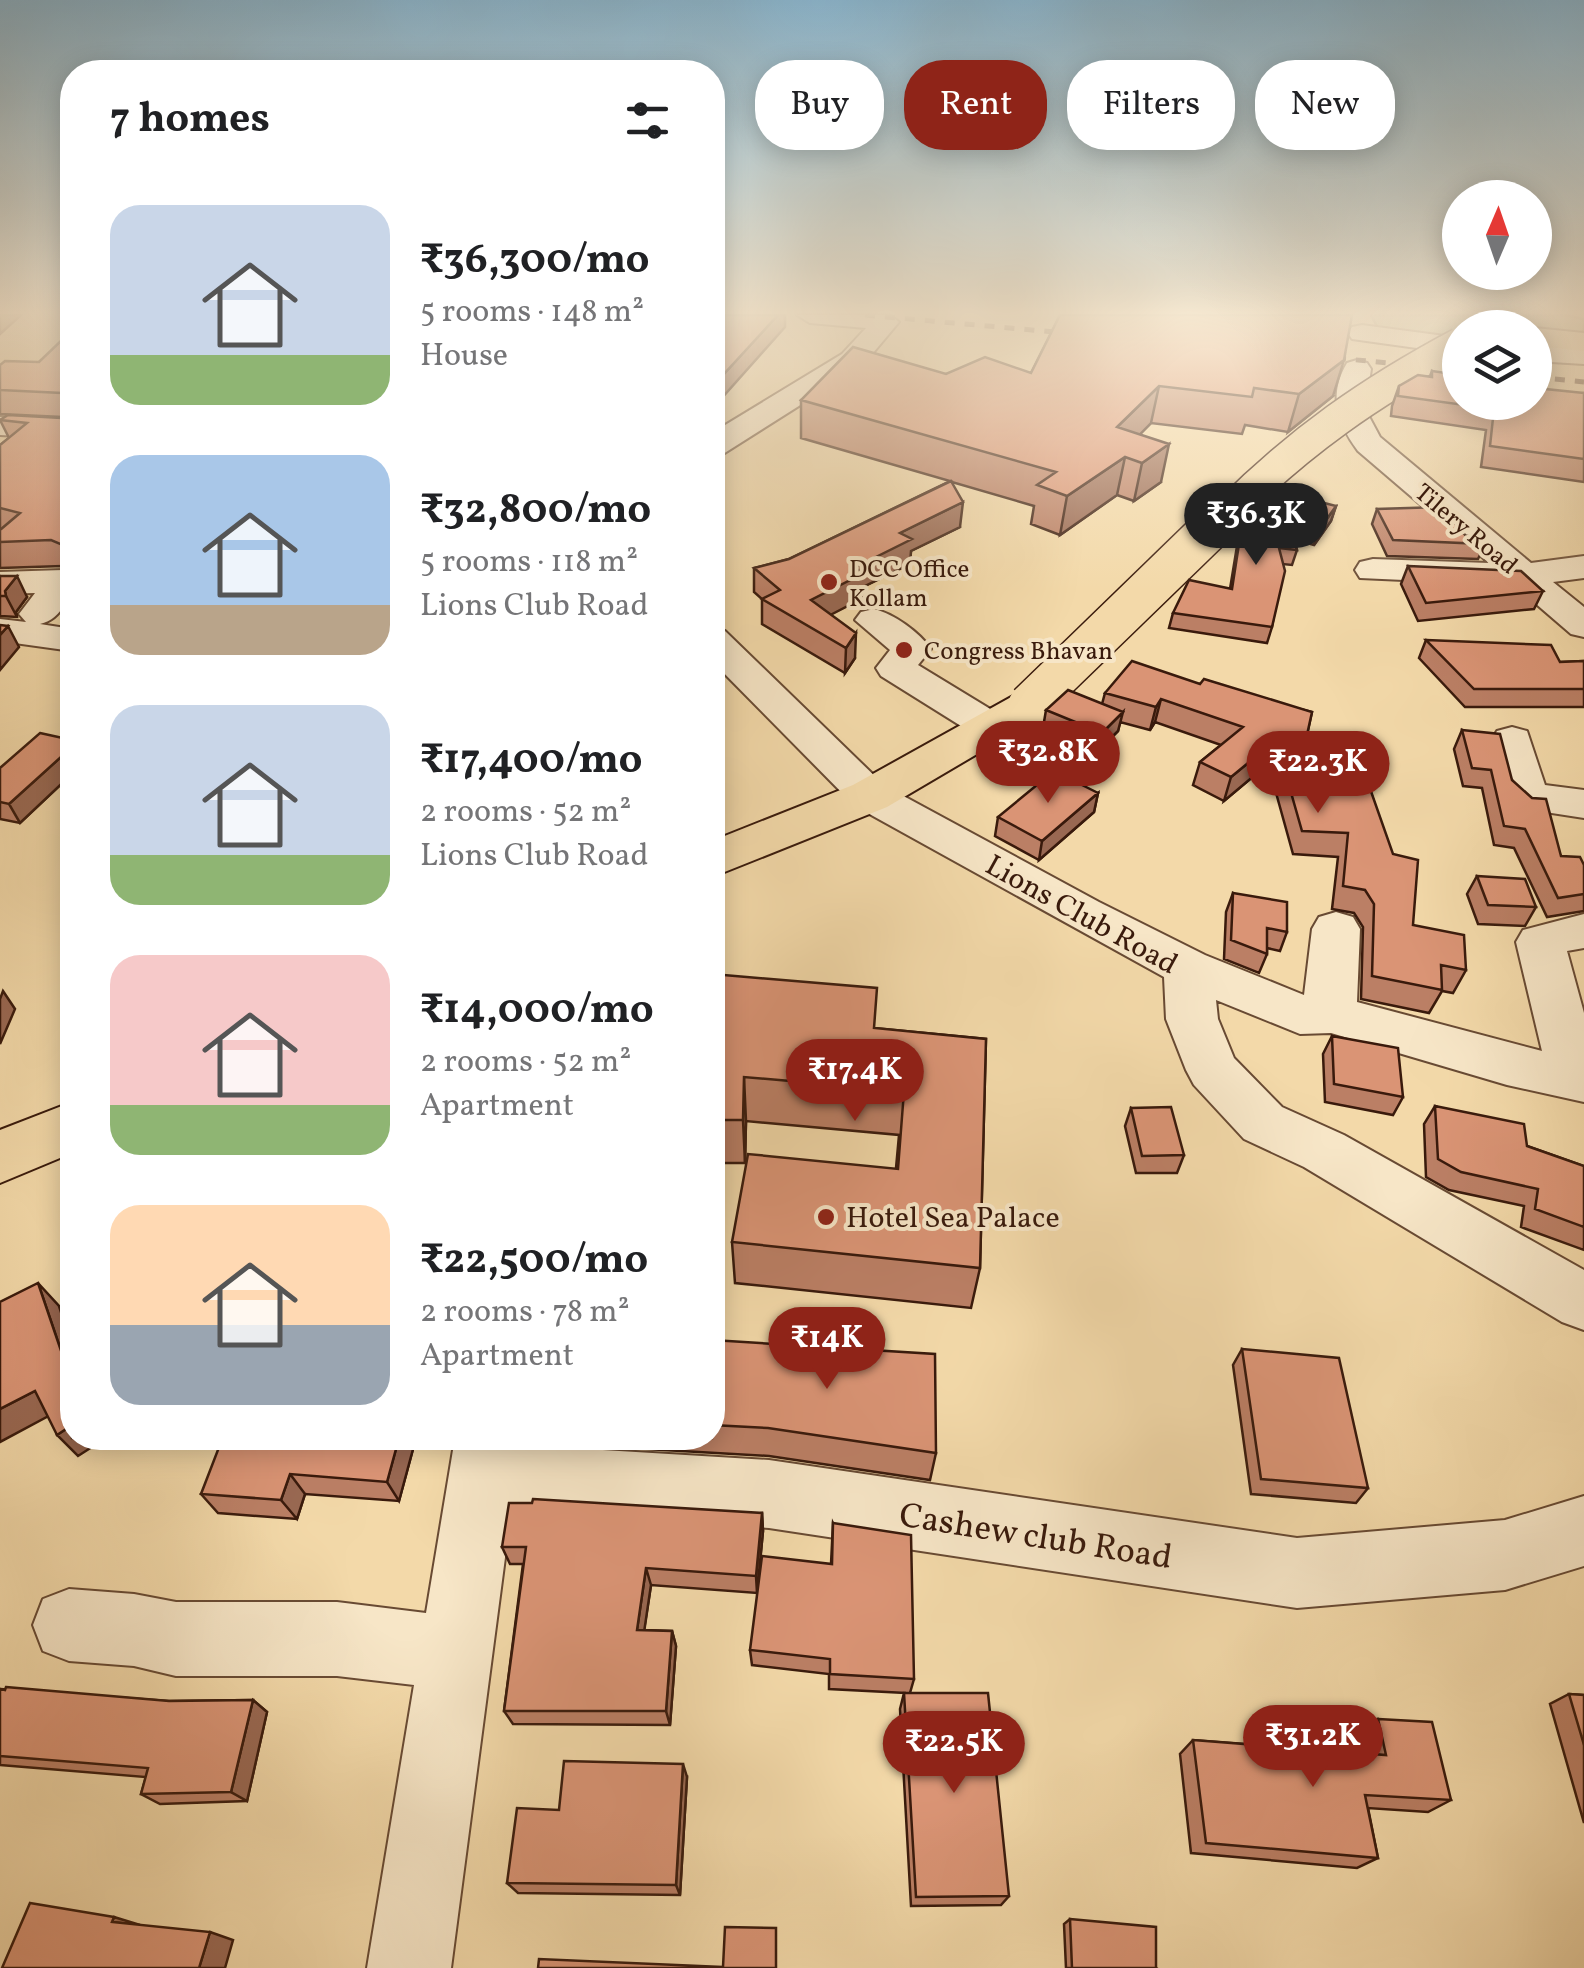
<!DOCTYPE html>
<meta charset="utf-8">
<style>
body{margin:0;font-family:Vollkorn,serif;background:#f2f2f2;color:#202124;height:100vh;display:flex;flex-direction:column;font-size:38px;white-space:nowrap}
*{box-sizing:border-box;margin:0}
p{font-size:32px;color:#757577}
.icon{flex:none;width:55px;height:55px;fill:none;stroke:currentColor;stroke-width:2;stroke-linecap:round;stroke-linejoin:round}
.map{position:relative;flex:1;overflow:hidden}
.details{position:absolute;left:60px;top:60px;width:665px;height:1390px;display:flex;flex-direction:column;background:#fff;border-radius:40px;box-shadow:0 5px 25px #0003}
.details>*{flex:none}
.top-card{position:absolute;left:755px;top:60px;width:678px;height:90px;display:flex;gap:20px}
.needle{width:65px;rotate:2deg}
.fabs{position:absolute;left:1442px;top:180px;display:grid;gap:20px}
.fabs a{display:grid;place-items:center;width:110px;height:110px;border-radius:50%;background:#fff;box-shadow:0 5px 25px #0003;font-size:50px}
.price{position:absolute;translate:-50% -85px;padding:0 22px;border-radius:35px;background:#8f2418;color:#fff;font-size:32px;line-height:65px;filter:drop-shadow(0 2px 5px #0008)}
.price::after{content:'';position:absolute;left:50%;top:60px;width:30px;height:22px;margin-left:-15px;background:inherit;clip-path:polygon(0 0,100% 0,50% 100%)}
.price.on{background:#222;color:#fff}
ul{padding:0;list-style:none}
li{display:flex;align-items:center;gap:30px;height:250px;padding:0 50px}
li span{display:grid;place-items:center;flex:none;width:280px;height:200px;border-radius:30px;color:#555}
li>.icon{margin-inline-start:auto}
span .icon{width:120px;height:120px;fill:#fffc;stroke-width:1}
li b{font-size:42px}
h2{display:flex;justify-content:space-between;align-items:center;height:120px;padding:0 50px;font-size:42px}
.tag{padding:0 35px;border-radius:40px;background:#fff;box-shadow:0 5px 25px #0003;font-size:35px;line-height:90px}
.tag.on{background:#8f2418;color:#fff}
.map>svg:first-child{display:block}
.green{fill:#b5c08d;stroke:#776d4c;stroke-width:2.5}
.lines{fill:none;stroke-linecap:round;stroke-linejoin:round}
.minor-casing{stroke:#684a33;stroke-width:4}
.major-casing{stroke:#391a0c;stroke-width:4}
.minor{fill:#f7e6c7;fill-rule:evenodd}
.major{fill:#f3d9a9;fill-rule:evenodd}
.rail{stroke:#391a0c;stroke-width:5;stroke-dasharray:10 10;stroke-linecap:butt}
.major-bridge-far1-casing{stroke:#391a0c;stroke-width:35;stroke-linecap:butt}
.major-bridge-casing{stroke:#391a0c;stroke-width:44;stroke-linecap:butt}
.major-bridge-far1{stroke:#f3d9a9;stroke-width:32}
.major-bridge{stroke:#f3d9a9;stroke-width:41}
.wall{fill:#bb7f65;stroke:#391a0c;stroke-width:2.5}
.shaded-wall{fill:#996852;stroke:#391a0c;stroke-width:2.5}
.building{fill:#da9475;stroke:#391a0c;stroke-width:2.5}
.poi-dot{fill:#8f2418;stroke:#f7e6c7;stroke-width:4}
.labels{text-anchor:middle;stroke-width:8;stroke-linejoin:round;paint-order:stroke}
.far-street-label{font-size:25px;fill:#391a0c;stroke:#f7e6c7}
.far-poi-label{font-size:25px;fill:#391a0c;stroke:#f7e6c7;text-anchor:start}
.street-label{font-size:30px;fill:#391a0c;stroke:#f7e6c7}
.poi-label{font-size:30px;fill:#391a0c;stroke:#f7e6c7;text-anchor:start}
.near-street-label{font-size:35px;fill:#391a0c;stroke:#f7e6c7}
</style>
<div class="map">
<svg width="1584" height="1968" viewBox="0 0 1584 1968">
<rect width="100%" height="100%" fill="#f3d9a9"/>
<filter id="stains"><feTurbulence type="fractalNoise" baseFrequency=".002" numOctaves="4"/><feColorMatrix values="0 0 0 0 .2 0 0 0 0 .09 0 0 0 0 .02 0 0 0 .5 -.17"/></filter>
<radialGradient id="worn" r=".72"><stop offset=".6" stop-color="#630" stop-opacity="0"/><stop offset="1" stop-color="#630" stop-opacity=".3"/></radialGradient>
<path class="green" d="M1371,315H1566L1584,319V330L1564,350L1535,349V328H1460V341L1379,330Z"/>
<g class="lines">
<g class="minor-casing">
<path id="minor" d="M797,315H890L899,322L862,366L723,454L712,456V433L842,354L866,328L810,323Z
M1362,325L1460,338V354L1352,339L1348,333L1352,327Z
M1535,345L1584,348V364L1535,361Z
M1357,360L1367,363L1371,369L1365,409L1380,437L1531,563L1584,556V578L1553,582L1584,607V637L1571,634L1514,585L1360,578L1355,570L1360,562L1373,559L1489,563L1358,451C1337,423 1328,395 1347,363Z
M0,417L72,421V439L0,435Z
M63,570L72,573C72,593 63,619 40,624L72,629V651L0,641V619L26,622L19,614L35,593L0,594V572Z
M874,609C894,614 919,632 931,649L918,665L1005,718L1011,727L1005,736L991,739L977,736L881,676L876,668L890,650L855,620L861,612Z
M712,628L725,631L885,786L1099,902L1205,955L1304,995L1312,929L1319,917L1336,912L1353,917L1360,929L1357,1002L1542,1051L1516,942L1523,930L1584,914V948L1567,951L1584,1013V1102L1507,1085L1331,1033L1300,1034L1216,1000L1218,1019L1234,1058L1282,1107L1344,1135L1584,1270V1330L1562,1322L1304,1167L1244,1139L1194,1085L1186,1070L1166,1019L1164,977L855,806L712,661Z
M1512,727L1527,731L1545,785L1584,790V818L1512,807L1505,797L1491,740L1497,731Z
M455,1438H521L520,1445L769,1460L1297,1538L1505,1520L1584,1496V1566L1505,1590L1297,1608L769,1528L511,1512L451,1968H367L414,1685L337,1676H176L134,1666L69,1661L43,1651L33,1625L43,1599L69,1589L134,1594L176,1602H337L426,1613Z"/>
</g>
<g class="major-casing">
<path id="major" d="M1535,328L1584,333V351L1535,346Z
M1029,692L1045,696L1051,705L1045,714L887,807L712,877V841L853,785L1013,696Z
M72,1102V1153L0,1183V1130Z"/>
</g>
<use href="#minor" class="minor"/>
<use href="#major" class="major"/>
<path class="rail" d="M865,315L1077,334
M1316,356L1460,370
M1535,377L1584,382"/>
<g class="major-bridge-far1-casing">
<path id="major-bridge-far1" d="M1228,513C1300,441 1370,392 1460,344"/>
</g>
<g class="major-bridge-casing">
<path id="major-bridge" d="M1029,705L1230,510"/>
</g>
<use href="#major-bridge-far1" class="major-bridge-far1"/>
<use href="#major-bridge" class="major-bridge"/>
</g>
<path class="wall" d="M1060,315L1333,396L1288,432L1245,425L1242,434L1151,423L1140,434L1161,482L1134,501L1117,495L1060,535L1031,524L1034,506L952,482L960,527L911,551L910,564L863,587V598L831,614L855,658L845,673L762,624V599L754,592V568L789,559L950,481L801,438V400L946,374L1031,373Z
M72,337V577L68,568L63,566L0,568V445L9,438L0,420L61,418L63,417L0,414V365L39,362Z
M1432,371L1460,402L1584,393V482L1481,467L1486,430L1391,416L1392,406L1399,386L1430,376Z
M1336,506L1331,521L1314,545L1294,539L1297,550L1292,565L1283,564L1272,627L1267,643L1169,628L1173,613L1230,589L1237,546L1241,531L1257,533Z
M1377,509L1466,536L1485,544L1478,559L1387,556L1372,524Z
M1408,566L1543,591L1534,609L1418,621L1401,584Z
M0,576L27,597L16,612L17,617L0,616Z
M1426,640L1560,662L1584,661V707H1465L1419,658Z
M1200,684L1312,712L1298,776L1367,780L1413,925L1466,970L1453,993L1442,991L1429,1013L1361,999L1363,927L1354,913L1332,909L1338,857L1293,854L1268,764L1224,801L1193,785L1200,762L1221,745L1155,722L1150,730L1120,722L1118,731L1098,751L1043,728L1046,710L1102,704L1105,693Z
M1462,730L1512,780L1561,856L1584,865V911L1547,917L1514,848L1494,845L1482,788L1463,786L1454,749Z
M72,740V774L20,823L0,819V768Z
M1098,793L1094,812L1039,860L995,836L998,817Z
M1477,876L1536,907L1525,926L1478,924L1467,894Z
M1233,893L1287,932L1280,951L1267,948V954L1259,973L1224,959L1226,912Z
M72,927V950L66,939Z
M712,974L874,1028L986,1039L980,1268L971,1308L735,1283L732,1242L896,1168L899,1135L746,1121L745,1163H712Z
M1332,1036L1403,1097L1393,1115L1325,1102L1323,1054Z
M1435,1106L1527,1146L1584,1166V1250L1521,1227L1524,1206L1449,1190L1426,1177L1424,1124Z
M1131,1108L1184,1155L1177,1173H1136L1125,1126Z
M712,1340L936,1453L930,1480L769,1456L524,1442L522,1438H712Z
M1242,1349L1368,1488L1356,1503L1251,1494L1233,1365Z
M416,1438L399,1501L305,1494L297,1519L218,1513L201,1494L267,1446Z
M762,1513L763,1531L757,1593L651,1585L644,1630L672,1631L676,1646L670,1725L513,1724L504,1711L523,1564H510L502,1547Z
M833,1523L914,1679L910,1693L1009,1896L1001,1905L911,1906L900,1709L904,1693H906L829,1689V1674L752,1665L750,1650L831,1564Z
M0,1689L169,1701L253,1700L267,1712L247,1801L160,1804L141,1794L146,1777L0,1765Z
M1569,1694L1584,1695V1823L1550,1704Z
M1378,1719L1451,1800L1428,1812L1368,1808L1378,1858L1357,1868L1191,1853L1180,1754L1193,1740L1363,1753L1359,1733Z
M687,1777L680,1895L518,1893L507,1883L559,1810Z
M1070,1919L1156,1968H1066L1064,1924Z"/>
<path class="shaded-wall" d="M0,315H21L0,334Z
M778,315H785V327L712,409V387Z
M1344,360L1333,396L1288,432L1299,394Z
M1159,386L1151,423L1110,465L1117,427Z
M1169,444L1161,482L1134,501L1142,463Z
M1125,457L1117,495L1060,535L1067,496Z
M963,502L960,527L911,551L910,564L863,587V598L811,625V600L900,533Z
M1336,506L1331,521L1314,545L1319,530Z
M17,576L27,597L16,612L17,617L6,596L5,591Z
M8,626L19,647L0,670V635Z
M856,633L855,658L845,673L846,648Z
M1161,699L1155,722L1150,730L1156,707Z
M1123,712L1118,731L1098,751L1102,733Z
M1276,740L1268,764L1224,801L1231,777Z
M72,747V774L20,823L9,804Z
M1098,793L1094,812L1039,860L1042,841Z
M3,991L15,1009L0,1044V999Z
M744,1077L746,1121L745,1163L743,1120Z
M38,1283L59,1306L72,1346V1383Z
M35,1391L56,1412L0,1442V1409Z
M72,1425V1438H106L78,1456L57,1435Z
M399,1438H416L399,1501L387,1482Z
M290,1474L305,1494L297,1519L281,1500Z
M762,1513L763,1531L757,1593L756,1576Z
M646,1568L651,1585L642,1646L637,1630Z
M672,1631L676,1646L670,1725L666,1711Z
M253,1700L267,1712L247,1801L231,1792Z
M683,1764L687,1777L680,1895L676,1885Z
M114,1917L140,1925L112,1922Z
M210,1932L233,1940L225,1968H199Z"/>
<path class="building" d="M712,315H778L712,387Z
M1060,315H1352L1344,360L1299,394L1254,388L1252,397L1159,386L1117,427L1169,444L1142,463L1125,457L1067,496L1037,485L1056,472L801,400L853,347L946,374L985,357L1031,373Z
M65,337H72V557L63,556V545L51,540L0,542V530L20,513L0,508V445L27,423L0,420L8,415L61,418L65,414L62,393L0,390V365L5,361L39,362Z
M1432,371L1460,375V402H1535V388L1584,393V459L1490,446L1494,409L1398,396L1399,386L1418,375L1432,377Z
M951,481L963,502L900,533L912,539L854,568L864,573L811,600L856,633L846,648L762,599L780,590L754,568L789,559Z
M1286,493L1336,506L1319,530L1289,522L1297,550L1279,548L1285,571L1272,627L1173,613L1189,580L1232,589L1241,531L1257,533Z
M1441,507L1466,536H1476L1485,544L1393,540L1377,509Z
M1408,566L1521,571L1543,591L1426,603Z
M0,576H17L5,591L6,596H0Z
M0,625L8,626L0,635Z
M1426,640L1551,645L1560,662L1584,661V689H1474Z
M1132,661L1200,684L1204,679L1312,712L1298,776L1367,780L1393,854L1418,860L1413,925L1464,935L1466,970L1441,965L1442,990L1372,976L1374,904L1365,890L1343,886L1348,833L1302,831L1276,740L1231,777L1200,762L1243,727L1161,699L1156,707L1105,693Z
M1068,690L1123,712L1102,733L1046,710Z
M1462,730L1500,734L1512,780L1532,798L1546,799L1561,856L1580,857L1584,865V894L1558,898L1525,829L1504,826L1491,770L1472,768Z
M40,733L72,740V747L9,804L0,802V768Z
M1054,771L1098,793L1042,841L998,817Z
M1477,876L1525,879L1536,907L1488,905Z
M1233,893L1287,902V932L1267,928V954L1231,940Z
M72,927V939H66Z
M712,974L877,988L874,1028L986,1039L980,1268L732,1242L748,1154L898,1169L904,1091L744,1077L743,1120H712Z
M1332,1036L1398,1048L1403,1097L1334,1084Z
M1435,1106L1524,1124L1527,1146L1584,1166V1227L1535,1209L1538,1189L1461,1172L1438,1159Z
M1171,1107L1184,1155L1142,1156L1131,1108Z
M38,1283L72,1383V1425L57,1435L35,1391L0,1409V1302Z
M712,1340L935,1354L936,1453L768,1428L712,1425Z
M1242,1349L1339,1358L1368,1488L1261,1479Z
M270,1438H399L387,1482L290,1474L281,1500L201,1494L221,1442L267,1446Z
M533,1499L762,1513L756,1576L646,1568L637,1630L672,1631L666,1711H504L526,1547H502L509,1503H532Z
M833,1523L911,1535L914,1679L830,1674V1659L750,1650L762,1556L832,1564Z
M6,1687L169,1701L253,1700L231,1792L141,1794L148,1768L0,1756V1689L5,1690Z
M904,1693H988L1009,1896L916,1897Z
M1569,1694L1584,1695V1745Z
M1378,1719L1432,1722L1451,1800L1365,1795L1378,1858L1206,1843L1193,1740L1386,1755Z
M564,1761L683,1764L676,1885L507,1883L517,1808L559,1810Z
M30,1903L114,1917L112,1922L210,1932L199,1968H2Z
M1070,1919L1156,1927V1968H1072Z
M725,1927L776,1928V1968H538L539,1959L723,1967Z"/>
<linearGradient id="sky" x2="0" y2="1"><stop stop-color="#89b6d0"/><stop offset="0.53" stop-color="#faeed8"/><stop offset="1" stop-color="#faeed8" stop-opacity="0"/></linearGradient>
<rect width="1584" height="590" fill="url(#sky)"/>
<g class="poi-dot">
<circle cx="829" cy="582" r="10"/>
<circle cx="904" cy="650" r="10"/>
<circle cx="826" cy="1217" r="10"/>
</g>
<g class="labels">
<g class="far-street-label">
<text transform="translate(1467 528) rotate(40)" y="9">Tilery Road</text>
</g>
<g class="far-poi-label">
<text x="849" y="577">DCC Office<tspan x="849" dy="29">Kollam</tspan></text>
<text x="924" y="659">Congress Bhavan</text>
</g>
<g class="street-label">
<text transform="translate(1082 914) rotate(29)" y="10">Lions Club Road</text>
</g>
<g class="poi-label">
<text x="846" y="1227">Hotel Sea Palace</text>
</g>
<g class="near-street-label">
<text transform="translate(1036 1535) rotate(9)" y="12">Cashew club Road</text>
</g>
</g>
<rect width="100%" height="100%" filter="url(#stains)"/>
<rect width="100%" height="100%" fill="url(#worn)"/>
</svg>
<div class="fabs">
<a><svg class="needle" viewBox="-14 -14 28 28"><path d="M0-13l5 13h-10z" fill="#e53935"/><path d="M0 13l5-13h-10z" fill="#757577"/></svg></a>
<a><svg class="icon" aria-label="layers" viewBox="0 0 24 24"><path d="M12 4l9 5-9 5-9-5zM3 14l9 5 9-5"/></svg></a>
</div>
<b class="price on" style="left:1256px;top:568px">₹36.3K</b>
<b class="price" style="left:1048px;top:806px">₹32.8K</b>
<b class="price" style="left:1318px;top:816px">₹22.3K</b>
<b class="price" style="left:855px;top:1124px">₹17.4K</b>
<b class="price" style="left:827px;top:1392px">₹14K</b>
<b class="price" style="left:1313px;top:1790px">₹31.2K</b>
<b class="price" style="left:954px;top:1796px">₹22.5K</b>
<div class="top-card">
<a class="tag">Buy</a>
<a class="tag on">Rent</a>
<a class="tag">Filters</a>
<a class="tag">New</a>
</div>
<section class="details">
<h2>7 homes<svg class="icon" aria-label="filters" viewBox="0 0 24 24"><path d="M4 7h16M4 17h16"/><circle cx="9" cy="7" r="2"/><circle cx="15" cy="17" r="2"/></svg></h2>
<ul>
<li><span style="background:linear-gradient(#c9d6e8 75%,#8fb573 0)"><svg class="icon" aria-label="home" viewBox="0 0 24 24"><path d="M3 11l9-7 9 7M6 9v11h12V9"/></svg></span><div><b>₹36,300/mo</b><p>5 rooms · 148 m²</p><p>House</p></div></li>
<li><span style="background:linear-gradient(#a9c7e8 75%,#b9a48a 0)"><svg class="icon" aria-label="home" viewBox="0 0 24 24"><path d="M3 11l9-7 9 7M6 9v11h12V9"/></svg></span><div><b>₹32,800/mo</b><p>5 rooms · 118 m²</p><p>Lions Club Road</p></div></li>
<li><span style="background:linear-gradient(#c9d6e8 75%,#8fb573 0)"><svg class="icon" aria-label="home" viewBox="0 0 24 24"><path d="M3 11l9-7 9 7M6 9v11h12V9"/></svg></span><div><b>₹17,400/mo</b><p>2 rooms · 52 m²</p><p>Lions Club Road</p></div></li>
<li><span style="background:linear-gradient(#f6c9c9 75%,#8fb573 0)"><svg class="icon" aria-label="home" viewBox="0 0 24 24"><path d="M3 11l9-7 9 7M6 9v11h12V9"/></svg></span><div><b>₹14,000/mo</b><p>2 rooms · 52 m²</p><p>Apartment</p></div></li>
<li><span style="background:linear-gradient(#ffd9b3 60%,#9aa5b1 0)"><svg class="icon" aria-label="home" viewBox="0 0 24 24"><path d="M3 11l9-7 9 7M6 9v11h12V9"/></svg></span><div><b>₹22,500/mo</b><p>2 rooms · 78 m²</p><p>Apartment</p></div></li>
</ul>
</section>
</div>
